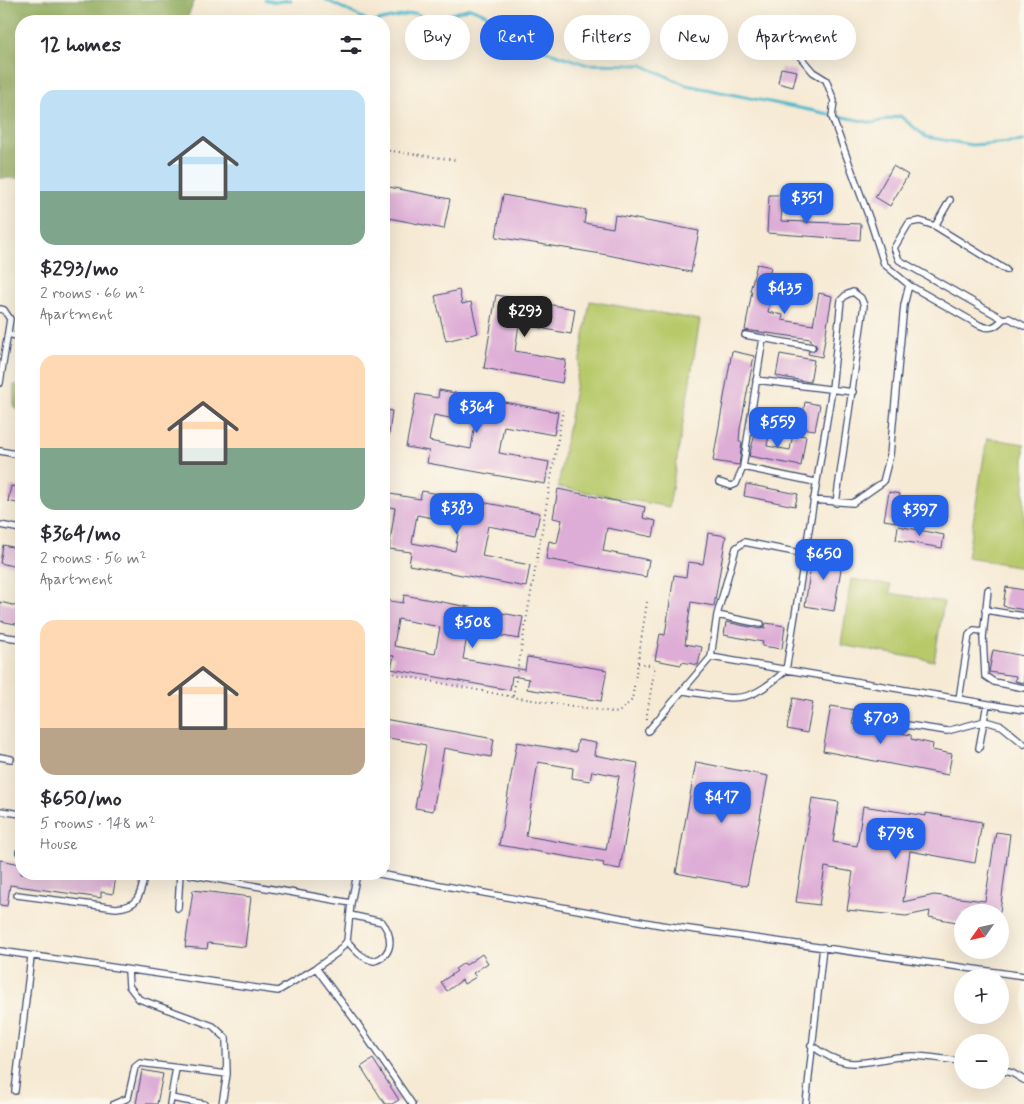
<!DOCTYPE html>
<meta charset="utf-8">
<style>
body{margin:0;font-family:Mynerve,sans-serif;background:#f7f7f7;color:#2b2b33;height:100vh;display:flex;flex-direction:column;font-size:19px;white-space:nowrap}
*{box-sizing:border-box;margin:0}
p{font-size:16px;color:#7c7c81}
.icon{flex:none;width:28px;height:28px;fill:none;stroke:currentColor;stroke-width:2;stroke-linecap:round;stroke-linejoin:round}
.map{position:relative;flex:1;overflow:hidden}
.sheet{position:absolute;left:15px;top:15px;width:375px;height:865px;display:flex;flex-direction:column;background:#fff;border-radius:20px;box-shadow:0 5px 20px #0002}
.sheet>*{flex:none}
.hud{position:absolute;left:405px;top:15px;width:475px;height:45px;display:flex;gap:10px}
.needle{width:32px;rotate:236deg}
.buttons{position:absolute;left:954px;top:904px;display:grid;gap:10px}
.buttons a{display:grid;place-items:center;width:55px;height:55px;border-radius:50%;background:#fff;box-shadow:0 5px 20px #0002;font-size:25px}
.price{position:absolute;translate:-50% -42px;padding:0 11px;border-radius:10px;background:#2563eb;color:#fff;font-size:16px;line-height:32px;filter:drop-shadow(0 1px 2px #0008)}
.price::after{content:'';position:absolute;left:50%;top:30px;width:15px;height:11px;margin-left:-8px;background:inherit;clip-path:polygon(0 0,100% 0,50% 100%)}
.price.on{background:#222;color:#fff}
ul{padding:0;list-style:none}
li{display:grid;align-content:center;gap:10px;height:265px;padding:0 25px}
li span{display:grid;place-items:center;height:155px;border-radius:15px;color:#555}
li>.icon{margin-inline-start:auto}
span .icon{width:90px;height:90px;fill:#fffc;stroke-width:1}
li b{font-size:21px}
h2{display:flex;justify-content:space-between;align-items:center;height:60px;padding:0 25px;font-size:21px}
.tag{padding:0 18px;border-radius:22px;background:#fff;box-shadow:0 5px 20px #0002;font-size:18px;line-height:45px}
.tag.on{background:#2563eb;color:#fff}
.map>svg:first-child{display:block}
.green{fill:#b8c96b;stroke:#6a7c64}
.forest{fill:#92ad5f;stroke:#566e5e}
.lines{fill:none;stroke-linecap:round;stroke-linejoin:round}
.stream{stroke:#4eb7cc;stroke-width:3}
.building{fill:#deadd7;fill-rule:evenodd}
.service-casing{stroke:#3c4b70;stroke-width:8}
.path{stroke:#3c4b70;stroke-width:2;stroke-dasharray:1 4;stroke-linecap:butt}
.service{stroke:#fff;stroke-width:5.5}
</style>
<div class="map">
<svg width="1024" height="1104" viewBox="0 0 1024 1104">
<rect width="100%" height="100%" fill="#fbf7ec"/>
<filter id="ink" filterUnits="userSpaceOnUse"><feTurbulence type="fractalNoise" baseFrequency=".02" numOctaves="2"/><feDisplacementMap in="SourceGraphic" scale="10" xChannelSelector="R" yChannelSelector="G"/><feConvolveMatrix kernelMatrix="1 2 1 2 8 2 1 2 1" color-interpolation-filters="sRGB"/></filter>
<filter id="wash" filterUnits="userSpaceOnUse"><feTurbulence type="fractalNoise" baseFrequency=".0096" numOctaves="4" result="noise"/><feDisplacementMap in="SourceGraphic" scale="20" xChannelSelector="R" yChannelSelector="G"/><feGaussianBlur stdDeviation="1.12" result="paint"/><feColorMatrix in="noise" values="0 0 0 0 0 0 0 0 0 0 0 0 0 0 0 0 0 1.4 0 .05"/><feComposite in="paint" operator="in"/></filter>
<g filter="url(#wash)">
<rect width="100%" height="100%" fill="#f6ead4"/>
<path class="green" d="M590,301L700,320L669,507L558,487Z
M987,438L1024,444V567L967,558Z
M851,579L891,585L890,593L944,602L934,661L841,645Z"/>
<path class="forest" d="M0,0H195L186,21H21V178H0Z
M21,384V412L14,408V385Z"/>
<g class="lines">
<path class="stream" d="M265,0L276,2L291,0
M326,0L369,21
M377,21L415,13L431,20L470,8L486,14L502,36L585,64L642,65L686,85L873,123L900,116L926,137L972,145L1024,141"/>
</g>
<g id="blocks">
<path class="building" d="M781,68L797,71L793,87L778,83Z
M893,166L908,175L890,206L875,197Z
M384,186L450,199L444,229L384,217Z
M503,195L586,210L584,223L613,228L615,215L699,231L691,272L608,255L496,237Z
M769,195H783L781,221L861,224L860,240L767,233Z
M757,264L771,267L763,299L770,301L768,312L783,315L782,320L813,325L819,293L832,296L822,357L808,354L809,351H814L817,347L815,344L811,342V339L745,330L752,291H750Z
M459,290L462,304L471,302L478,333L446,341L435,296Z
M496,295L575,309L571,334L519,324L515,351L566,360L562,383L484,368Z
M732,351L754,356L740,429L739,442H742L739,465L713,461Z
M780,354L814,360L810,382L776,376Z
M439,390L558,412L554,435L504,426L499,453L549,462L545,484L427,463L429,451L406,447L416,394L438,398ZM434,415L475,423L471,449L429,441Z
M805,402L820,405L815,430L801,428Z
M384,410L392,411L389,434L384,433Z
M757,427L770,430L767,446L790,450L793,434L806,436L801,466L749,456Z
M746,484L798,494L795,506L744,496Z
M11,486L21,488V504L8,501Z
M558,489L645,507L643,518L656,521L653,537L607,528L603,551L649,560L646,577L546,559L549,541L557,543L562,520L553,518Z
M422,491L540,513L535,535L488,526L482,556L530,565L526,587L409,565L411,552L389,549L395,508L384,506V493L420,499ZM417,515L460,523L455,551L412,543Z
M889,492L900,494L896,522L884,520Z
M898,526L944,535L942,548L896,540Z
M708,533L726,536L714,606L691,602L685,644L702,647L698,665L682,662L681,665L655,660L660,634L665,635L674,575L686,577L688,562L703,564Z
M3,545L21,549V568L0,563Z
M813,552L843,557L834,611L805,606Z
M1006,587L1024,590V610L1003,606Z
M404,595L523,617L519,639L468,630L463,659L525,670L527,657L607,670L601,701L527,689L529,679L512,676L510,690L391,669L394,656L384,655V600L403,603ZM398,619L440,627L435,654L394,646Z
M0,602L21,607V625L0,621Z
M726,622L760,629L765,628L766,623L785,626L782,649L762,646L763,642L724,635Z
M993,650L1024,656V683L1015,681L1016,676L989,672Z
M793,698L813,702L807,733L787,729Z
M831,706L855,710L852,724L911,735V739L933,744L932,750L952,754L948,775L823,751Z
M384,719L494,739L491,757L444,748L433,811L415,808L426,745L384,737Z
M578,740L596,743L594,755L638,763L620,869L603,866L604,863L499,845L517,742L576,752ZM538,762L573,768L572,778L590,781L592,771L619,776L606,850L526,836Z
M696,762L768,776L747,886L676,873Z
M812,798L839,802L833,842L857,846L863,806L926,816V813L982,822L975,863L910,851L903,902L934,895L985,901L996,832L1010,834L1000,912H962V923L929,917L930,911L906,916L847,910L853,872L825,867L819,905L796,902Z
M0,860L21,864V874H93L116,877L113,894L101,892V898L10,885L7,906L0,905Z
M193,890L251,897L245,947L208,943L207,949L185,947Z
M482,954L488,963L473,973L476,977L464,984L462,980L447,991L441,982L457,971L455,969L464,963L466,965Z
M373,1059L399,1100L392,1104H385L361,1067Z
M142,1070L163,1074L157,1104H136Z"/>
</g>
</g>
<g filter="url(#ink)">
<use href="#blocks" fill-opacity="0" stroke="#3c4b70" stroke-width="1"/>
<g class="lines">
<g class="service-casing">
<path id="service" d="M786,40L813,72L826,80L834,101L832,117L871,223L884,264L909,285L979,325C990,330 996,327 1003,319L1009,318L1024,326
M935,226L950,200
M0,309L4,310L10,319L0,383
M1003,319L899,260L894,248L909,223L920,221L935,226L1006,270
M8,334L21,337
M745,335L812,347
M756,380L853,392
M0,451L21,455
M743,467L815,482
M719,482L731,486L736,484L743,467L763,338
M813,500L853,503L883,482L890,455L904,305L909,285
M0,525L21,529
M988,590L983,637L985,676L994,682L1024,688
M985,610L1024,616
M717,615L761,624
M0,636L21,639
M711,657L1024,710
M683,691C735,698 745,708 786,670L832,389L841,300L846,295L853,292L861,298L864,305L836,503
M959,699L969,635L974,630L983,631
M860,718L947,731L985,721L1002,726L1024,744
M648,731L711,657L717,615L736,548L744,542L805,554
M979,748L987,704
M0,757L11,759
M0,811L21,814
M19,852H21
M188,874L351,903
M379,874L661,925L1024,976
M17,895L116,908C140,906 140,895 145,874
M178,908L180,874
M347,941C355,950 362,959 374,961C394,955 393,936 382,922L350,915
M0,951L278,991L316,968L337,953L347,941L351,903L357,874
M316,968L357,1023L412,1104
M128,971L129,986L139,999L213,1026L226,1038L227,1074L222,1104
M811,1045C853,1077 866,1057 912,1056C928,1056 946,1060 962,1061
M1000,1070L1012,1073L1024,1080
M15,1091L31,957
M171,1098L204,1104
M114,1104L128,1098L135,1067L140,1063L227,1074
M170,1104L176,1068
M806,1104L823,947"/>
</g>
<path class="path" d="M384,150L456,160
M638,663L655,666L646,720
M384,672L513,697L618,713L632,700L647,602
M513,696L563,410"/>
<use href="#service" class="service"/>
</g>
</g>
</svg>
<div class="buttons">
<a><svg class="needle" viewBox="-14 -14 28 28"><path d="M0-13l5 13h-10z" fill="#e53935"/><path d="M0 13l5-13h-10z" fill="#7c7c81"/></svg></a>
<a>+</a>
<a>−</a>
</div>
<b class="price" style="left:807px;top:225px">$351</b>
<b class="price" style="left:785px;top:315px">$435</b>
<b class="price on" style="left:525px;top:338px">$293</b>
<b class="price" style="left:477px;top:434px">$364</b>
<b class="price" style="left:778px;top:449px">$559</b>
<b class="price" style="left:457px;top:535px">$383</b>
<b class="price" style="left:920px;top:537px">$397</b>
<b class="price" style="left:824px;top:581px">$650</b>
<b class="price" style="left:473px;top:649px">$508</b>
<b class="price" style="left:881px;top:745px">$703</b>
<b class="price" style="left:722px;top:824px">$417</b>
<b class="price" style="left:896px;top:860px">$798</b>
<div class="hud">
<a class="tag">Buy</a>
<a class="tag on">Rent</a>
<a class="tag">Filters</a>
<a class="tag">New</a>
<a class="tag">Apartment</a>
</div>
<section class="sheet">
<h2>12 homes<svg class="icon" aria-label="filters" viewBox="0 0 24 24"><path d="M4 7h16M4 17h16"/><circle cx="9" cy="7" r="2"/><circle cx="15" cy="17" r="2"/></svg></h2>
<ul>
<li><span style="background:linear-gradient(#bfe0f5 65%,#7fa58c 0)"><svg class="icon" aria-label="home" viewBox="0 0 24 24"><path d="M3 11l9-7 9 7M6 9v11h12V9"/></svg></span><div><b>$293/mo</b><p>2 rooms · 66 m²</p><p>Apartment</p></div></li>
<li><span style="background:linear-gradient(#ffd9b3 60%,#7fa58c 0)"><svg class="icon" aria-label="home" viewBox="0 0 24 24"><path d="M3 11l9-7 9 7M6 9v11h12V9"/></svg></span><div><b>$364/mo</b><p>2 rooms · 56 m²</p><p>Apartment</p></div></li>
<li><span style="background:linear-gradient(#ffd9b3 70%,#b9a48a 0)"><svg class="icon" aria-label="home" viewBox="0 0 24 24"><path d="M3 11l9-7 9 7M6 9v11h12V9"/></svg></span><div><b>$650/mo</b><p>5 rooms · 148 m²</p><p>House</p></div></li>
</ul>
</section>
</div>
